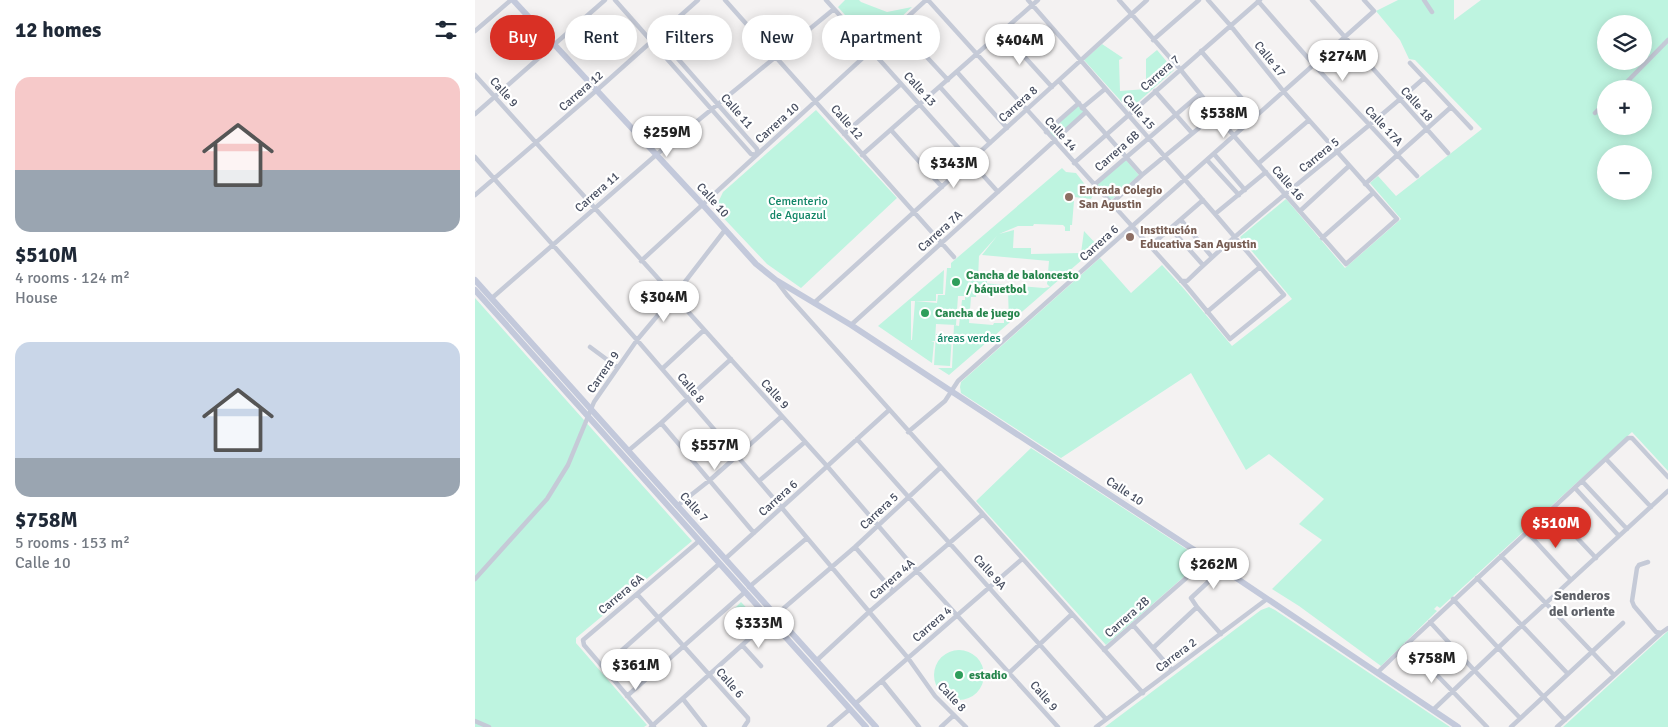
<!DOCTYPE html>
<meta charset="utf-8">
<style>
body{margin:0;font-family:Signika,sans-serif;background:#f2f2f3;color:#1f2937;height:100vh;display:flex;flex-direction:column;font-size:19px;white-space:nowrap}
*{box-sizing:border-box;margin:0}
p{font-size:16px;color:#747a83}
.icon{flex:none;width:28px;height:28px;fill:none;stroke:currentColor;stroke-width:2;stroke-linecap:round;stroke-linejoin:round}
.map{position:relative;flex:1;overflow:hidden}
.side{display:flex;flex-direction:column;background:#fff;width:475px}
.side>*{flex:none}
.hud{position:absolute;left:15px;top:15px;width:475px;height:45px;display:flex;gap:10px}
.fabs{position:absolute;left:1122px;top:15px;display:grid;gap:10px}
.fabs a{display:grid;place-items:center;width:55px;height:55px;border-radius:50%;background:#fff;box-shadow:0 2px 12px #0003;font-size:25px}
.price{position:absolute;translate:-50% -42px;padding:0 11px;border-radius:18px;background:#fff;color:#222;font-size:16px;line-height:32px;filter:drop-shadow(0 1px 2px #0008)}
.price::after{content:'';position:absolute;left:50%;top:30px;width:15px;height:11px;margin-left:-8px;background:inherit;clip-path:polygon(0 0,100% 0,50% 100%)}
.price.selected{background:#d93025;color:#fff}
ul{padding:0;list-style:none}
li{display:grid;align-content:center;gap:10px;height:265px;padding:0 15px}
li span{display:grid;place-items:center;height:155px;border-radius:15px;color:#555}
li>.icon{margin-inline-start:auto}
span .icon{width:90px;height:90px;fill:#fffc;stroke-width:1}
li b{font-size:21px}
h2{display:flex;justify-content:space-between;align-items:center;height:60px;padding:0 15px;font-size:21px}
.pill{padding:0 18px;border-radius:22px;background:#fff;box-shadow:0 2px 12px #0003;font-size:18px;line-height:45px}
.pill.selected{background:#d93025;color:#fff}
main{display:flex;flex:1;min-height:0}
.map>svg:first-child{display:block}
.green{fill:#bef4e0;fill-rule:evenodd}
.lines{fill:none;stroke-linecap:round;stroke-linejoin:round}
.street{stroke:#c5cad7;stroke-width:4.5}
.secondary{stroke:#c3c9db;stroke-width:6}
.education-dot{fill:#8d6e63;stroke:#fff;stroke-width:2}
.leisure-dot{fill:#2e9e5b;stroke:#fff;stroke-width:2}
.labels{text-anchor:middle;stroke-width:4.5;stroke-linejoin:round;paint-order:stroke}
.street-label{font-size:12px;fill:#484f61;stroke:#fff}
.education-label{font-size:12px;font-weight:bold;fill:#785e54;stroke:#fff;text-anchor:start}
.park-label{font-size:12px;fill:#108566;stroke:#fff}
.leisure-label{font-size:12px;font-weight:bold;fill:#27864d;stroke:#fff;text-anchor:start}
.neighbourhood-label{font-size:14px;font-weight:bold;fill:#5d6067;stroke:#fff}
</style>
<main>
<section class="side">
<h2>12 homes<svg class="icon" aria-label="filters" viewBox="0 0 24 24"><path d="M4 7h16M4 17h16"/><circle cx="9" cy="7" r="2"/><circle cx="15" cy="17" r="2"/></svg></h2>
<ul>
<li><span style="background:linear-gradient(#f6c9c9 60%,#9aa5b1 0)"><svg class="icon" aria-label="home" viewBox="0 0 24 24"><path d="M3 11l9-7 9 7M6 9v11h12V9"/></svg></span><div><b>$510M</b><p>4 rooms · 124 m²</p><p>House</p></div></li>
<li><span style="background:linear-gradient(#c9d6e8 75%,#9aa5b1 0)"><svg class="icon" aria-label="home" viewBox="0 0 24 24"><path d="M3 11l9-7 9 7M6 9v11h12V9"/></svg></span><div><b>$758M</b><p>5 rooms · 153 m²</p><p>Calle 10</p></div></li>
</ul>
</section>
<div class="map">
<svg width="1193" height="727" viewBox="0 0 1193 727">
<rect width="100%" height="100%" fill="#f4f2f2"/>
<path class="green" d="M370,0H384L386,2L412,12L437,7L396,45L363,7Z
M923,0H979V20L1006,0H1193V471L1157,432L965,608L962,606L959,609L962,611L906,666L824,606L797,589L847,540L824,524L849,499L794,454L771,470L716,373L586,458L486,393L485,387L486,382L625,258L656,293L687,265L709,289L757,346L817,299L765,237L811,199L870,268L926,219L895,183L903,176L921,196L1007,129L940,60L934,59L925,40L901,11ZM1131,24H1169V61H1131ZM1131,89H1169V126H1131ZM1131,154H1169V191H1131Z
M627,44L648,58L644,60L645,91L671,89V59L682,50L699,70L654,110L609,60Z
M604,105L610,112L579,139L573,132Z
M341,110L422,198L326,288L292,264L240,209L248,192Z
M650,159L664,175L635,201L622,184Z
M587,168L591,172L601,173L618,195L616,199L590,196V201H599L597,225H595V231H590V227L588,225L559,224L558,226H543L524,234L539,230L538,248H556V254L606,253L609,231L623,246L474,375L463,368H477L479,325L484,326L487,300H490V296H483L481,325L461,324L460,341H456L459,342L457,363L403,326L469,270L468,294H461V301H436V340H437L440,301L462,303L463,295H470L472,268H476V263ZM522,236L507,255L574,261L572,284L575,287L569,288L506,283H512V280L503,279L504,256ZM502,289L533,292L534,320L529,319V323H519L518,325L494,323L496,297H501Z
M0,298L217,541L101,638V643L172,725L169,727H0Z
M461,334L477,335L475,366L459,365Z
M556,448L728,560L631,645L501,501Z
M266,602L282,619L273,627L258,610Z
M794,607L800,610L975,727H630L786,610Z
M1193,631V727H1088Z
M459 675a25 25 0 1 1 50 0a25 25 0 1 1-50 0Z"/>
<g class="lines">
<path class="street" d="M140,0L276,154L282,155V149L183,36
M250,0L479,257
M351,0L523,192
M453,0L712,287L755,339L809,295L740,214L553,0
M644,0L705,69L759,136L871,264L922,219L809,92L755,25L733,0
M837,0L973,153
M949,0L957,12
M783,1L839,65L942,176
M423,26L473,80
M0,31L36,0
M527,32L577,87
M678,40L724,0
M726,51L782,116
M935,63L996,128
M482,72L532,128
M0,75L352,466L442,571L583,727
M584,81L667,175
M465,87L515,143
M1145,89L1193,40
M680,91L717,133
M607,108L630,89
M1120,113L1131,102
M0,114L130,0
M416,130L467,187
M571,132L604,103
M369,134L426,84
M739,154L770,190
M387,155L563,0
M0,157L162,340L307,508L433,658L460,696L491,727
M732,160L764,195
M599,163L785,0
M784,163L834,120
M890,184L975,108
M619,185L725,94
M0,195L122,90L223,0
M636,204L667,175L741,114
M825,211L874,166
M740,214L791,172
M706,220L737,257
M696,229L728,265
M847,238L898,193
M674,247L728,200
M166,261L451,0
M706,281H712C786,209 871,148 948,79
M303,283L312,295L668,693
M17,298L181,155L359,9
M339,303L672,0
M732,312L785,267
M376,325L611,112
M115,347L142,367
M187,369L229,330
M186,423L279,533
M433,432L470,401L483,381L899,11L889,0
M382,439L631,719
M153,451L186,423L256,359
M1131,459L1176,507
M284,481L330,442
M1107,481L1152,529
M1100,488L1144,536
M202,506L235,480L307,416
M1076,510L1121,558
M1052,532L1096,580
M380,547L418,591
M1026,556L1139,675
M250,559L413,411
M1173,562L1164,565L1162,568L1157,601L1159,606L1181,632L1186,633L1193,628
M1002,578L1093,674
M0,579L72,499L93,465L119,402L162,340L199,296L250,230
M274,587L332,538
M162,594L273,718V721L269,727
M978,599L1090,720
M955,622L999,670L1045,718
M658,625L697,670
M746,634L722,607L716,598L747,569
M932,644L1153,438H1157L1193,477
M267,645L286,666
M678,648L722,607
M629,650L733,559
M341,661L394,612L507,515
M128,667L244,564
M535,672L597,614
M902,673L932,644L1012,727
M407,681L444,727
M152,696L270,592
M208,699L230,727
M380,704L547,559
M958,710L1046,626L1193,491
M0,721L14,727
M176,727L295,620L380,547L465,468
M179,727L109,645L108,640L224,541
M354,727L375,709
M466,727L479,715
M621,727L792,599
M1036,727L1148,623
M1082,727L1186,633"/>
<path class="secondary" d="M38,0L228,205L281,264L301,280L376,325L476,391L733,559L983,727
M0,280L401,727
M0,290L391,727"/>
</g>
<g class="education-dot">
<circle cx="594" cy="197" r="5"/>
<circle cx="655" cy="237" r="5"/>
</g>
<g class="leisure-dot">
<circle cx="481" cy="282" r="5"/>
<circle cx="450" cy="313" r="5"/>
<circle cx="484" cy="675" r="5"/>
</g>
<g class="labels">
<g class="street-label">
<text transform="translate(795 59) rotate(51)" y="4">Calle 17</text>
<text transform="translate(685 73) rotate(-41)" y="4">Carrera 7</text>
<text transform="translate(445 89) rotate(48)" y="4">Calle 13</text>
<text transform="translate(106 91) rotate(-41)" y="4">Carrera 12</text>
<text transform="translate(29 92) rotate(48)" y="4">Calle 9</text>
<text transform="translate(543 104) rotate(-42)" y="4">Carrera 8</text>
<text transform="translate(942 104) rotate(48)" y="4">Calle 18</text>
<text transform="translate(262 111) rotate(49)" y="4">Calle 11</text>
<text transform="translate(664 112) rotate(49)" y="4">Calle 15</text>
<text transform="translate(372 122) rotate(49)" y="4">Calle 12</text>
<text transform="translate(302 123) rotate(-42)" y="4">Carrera 10</text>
<text transform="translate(909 126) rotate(47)" y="4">Calle 17A</text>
<text transform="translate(586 134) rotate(48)" y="4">Calle 14</text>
<text transform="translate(642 151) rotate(-41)" y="4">Carrera 6B</text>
<text transform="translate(844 155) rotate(-39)" y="4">Carrera 5</text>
<text transform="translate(813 183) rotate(49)" y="4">Calle 16</text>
<text transform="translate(122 192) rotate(-41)" y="4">Carrera 11</text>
<text transform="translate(238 200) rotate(48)" y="4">Calle 10</text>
<text transform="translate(465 231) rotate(-42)" y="4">Carrera 7A</text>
<text transform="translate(624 243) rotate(-42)" y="4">Carrera 6</text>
<text transform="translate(128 372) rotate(-56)" y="4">Carrera 9</text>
<text transform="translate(216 388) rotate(50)" y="4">Calle 8</text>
<text transform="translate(300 394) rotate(48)" y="4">Calle 9</text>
<text transform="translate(650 491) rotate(33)" y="4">Calle 10</text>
<text transform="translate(303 498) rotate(-42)" y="4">Carrera 6</text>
<text transform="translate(219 507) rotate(48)" y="4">Calle 7</text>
<text transform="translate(404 511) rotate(-43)" y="4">Carrera 5</text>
<text transform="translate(515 572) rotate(48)" y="4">Calle 9A</text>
<text transform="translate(417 579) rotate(-41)" y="4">Carrera 4A</text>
<text transform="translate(146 594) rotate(-40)" y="4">Carrera 6A</text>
<text transform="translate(652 617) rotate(-41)" y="4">Carrera 2B</text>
<text transform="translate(457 624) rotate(-41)" y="4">Carrera 4</text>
<text transform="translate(701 655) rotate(-37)" y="4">Carrera 2</text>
<text transform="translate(255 683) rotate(49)" y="4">Calle 6</text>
<text transform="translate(569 696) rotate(49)" y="4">Calle 9</text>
<text transform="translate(477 697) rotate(47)" y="4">Calle 8</text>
</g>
<g class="education-label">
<text x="604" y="194">Entrada Colegio<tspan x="604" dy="14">San Agustin</tspan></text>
<text x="665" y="234">Institución<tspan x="665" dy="14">Educativa San Agustin</tspan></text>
</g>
<g class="park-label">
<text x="323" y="205">Cementerio<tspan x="323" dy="14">de Aguazul</tspan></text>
<text x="494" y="342">áreas verdes</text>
</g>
<g class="leisure-label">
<text x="491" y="279">Cancha de baloncesto<tspan x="491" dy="14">/ báquetbol</tspan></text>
<text x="460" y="317">Cancha de juego</text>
<text x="494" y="679">estadio</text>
</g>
<g class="neighbourhood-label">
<text x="1107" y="600">Senderos<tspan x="1107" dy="16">del oriente</tspan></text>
</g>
</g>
</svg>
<div class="fabs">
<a><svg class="icon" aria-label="layers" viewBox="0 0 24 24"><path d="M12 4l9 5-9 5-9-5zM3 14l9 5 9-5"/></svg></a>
<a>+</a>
<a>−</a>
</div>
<b class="price" style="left:545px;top:66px">$404M</b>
<b class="price" style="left:868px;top:82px">$274M</b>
<b class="price" style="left:749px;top:139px">$538M</b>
<b class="price" style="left:192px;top:158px">$259M</b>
<b class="price" style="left:479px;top:189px">$343M</b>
<b class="price" style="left:189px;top:323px">$304M</b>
<b class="price" style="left:240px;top:471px">$557M</b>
<b class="price selected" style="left:1081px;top:549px">$510M</b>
<b class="price" style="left:739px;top:590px">$262M</b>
<b class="price" style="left:284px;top:649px">$333M</b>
<b class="price" style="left:957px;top:684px">$758M</b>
<b class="price" style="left:161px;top:691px">$361M</b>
<div class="hud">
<a class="pill selected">Buy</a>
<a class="pill">Rent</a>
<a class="pill">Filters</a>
<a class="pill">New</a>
<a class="pill">Apartment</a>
</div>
</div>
</main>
